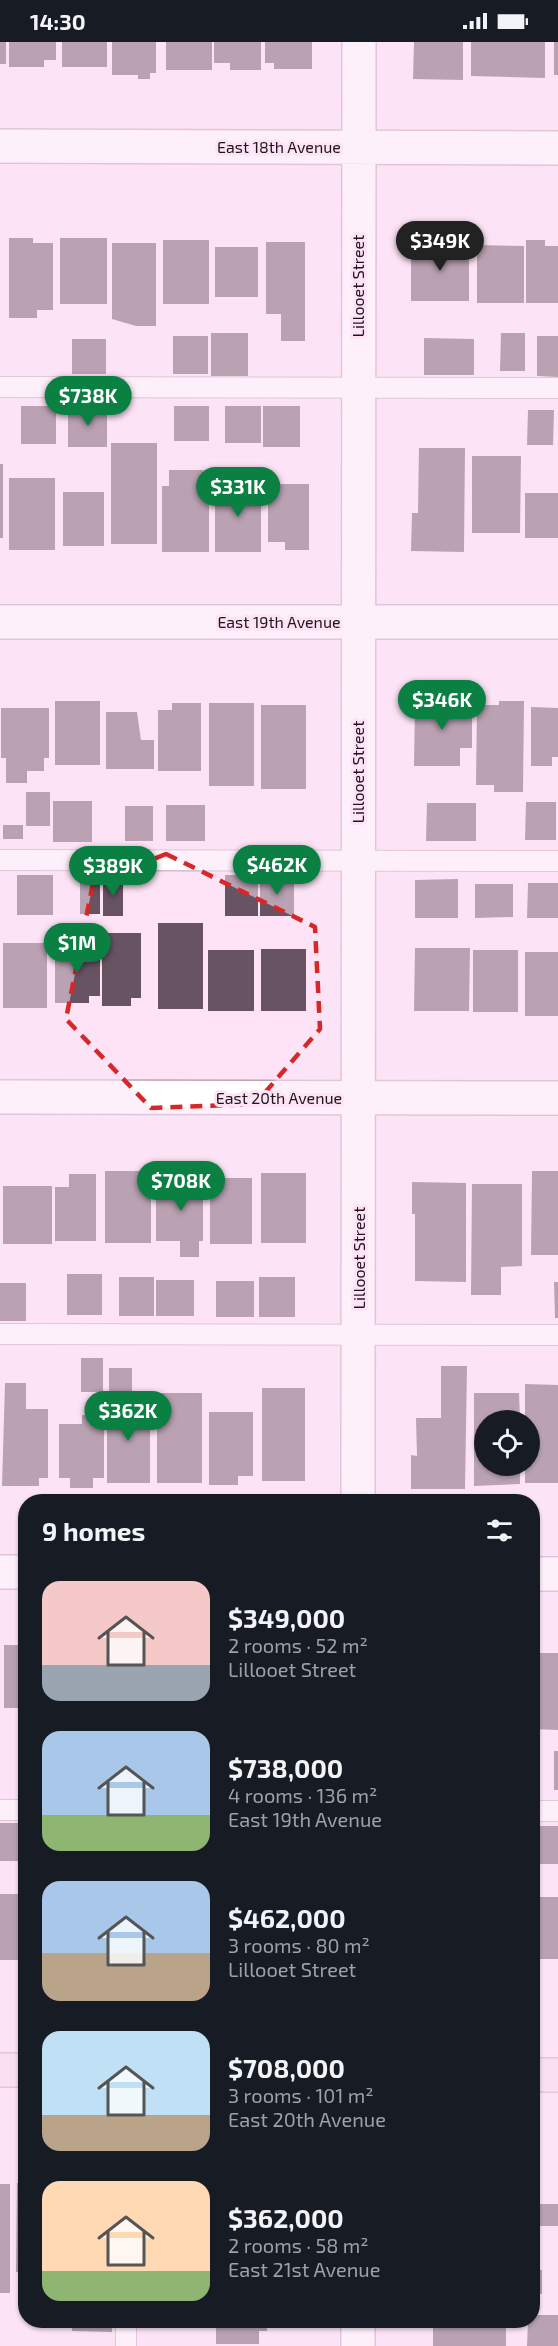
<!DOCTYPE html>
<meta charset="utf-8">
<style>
body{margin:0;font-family:"Exo 2",sans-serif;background:#20242c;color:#f1f3f6;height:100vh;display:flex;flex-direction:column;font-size:22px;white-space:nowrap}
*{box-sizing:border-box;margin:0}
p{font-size:20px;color:#9ea1a6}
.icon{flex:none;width:33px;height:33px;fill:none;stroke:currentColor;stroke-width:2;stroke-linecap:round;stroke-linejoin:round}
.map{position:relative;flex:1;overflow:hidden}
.sheet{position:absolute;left:18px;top:1452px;width:522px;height:834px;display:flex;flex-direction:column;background:#171b24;border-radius:24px;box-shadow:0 2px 4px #0004}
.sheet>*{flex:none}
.buttons{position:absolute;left:474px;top:1368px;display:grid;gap:12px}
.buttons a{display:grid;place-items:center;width:66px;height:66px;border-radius:50%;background:#171b24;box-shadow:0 2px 4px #0004;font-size:30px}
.price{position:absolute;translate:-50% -51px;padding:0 14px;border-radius:21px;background:#0b8043;color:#fff;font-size:20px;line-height:39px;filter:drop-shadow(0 2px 3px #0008)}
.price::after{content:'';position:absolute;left:50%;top:36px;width:18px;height:14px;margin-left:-9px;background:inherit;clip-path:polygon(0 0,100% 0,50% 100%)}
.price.active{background:#222;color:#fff}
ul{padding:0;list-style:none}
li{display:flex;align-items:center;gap:18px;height:150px;padding:0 24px}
li span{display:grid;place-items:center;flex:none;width:168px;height:120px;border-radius:18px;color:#555}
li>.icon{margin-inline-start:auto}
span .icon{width:72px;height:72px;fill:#fffc;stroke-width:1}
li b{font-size:26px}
h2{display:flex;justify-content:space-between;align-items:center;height:72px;padding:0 24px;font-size:26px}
.status{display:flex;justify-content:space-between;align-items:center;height:42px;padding:0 30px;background:#171b24;direction:ltr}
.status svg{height:16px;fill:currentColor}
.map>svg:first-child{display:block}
.building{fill:#685363}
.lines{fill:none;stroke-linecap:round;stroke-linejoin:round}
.lane-casing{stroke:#bba3b4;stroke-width:22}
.street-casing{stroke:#bba3b4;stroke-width:36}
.secondary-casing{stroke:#bba3b4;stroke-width:36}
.lane{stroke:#fff;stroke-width:20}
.street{stroke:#fff;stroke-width:33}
.secondary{stroke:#f6d9ef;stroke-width:33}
.marked{fill:none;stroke:#d62828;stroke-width:4.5;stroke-dasharray:12 8;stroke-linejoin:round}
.labels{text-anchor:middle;stroke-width:6;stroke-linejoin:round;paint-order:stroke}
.street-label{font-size:16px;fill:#1f161c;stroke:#fde3f5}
</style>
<div class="status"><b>14:30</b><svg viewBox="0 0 49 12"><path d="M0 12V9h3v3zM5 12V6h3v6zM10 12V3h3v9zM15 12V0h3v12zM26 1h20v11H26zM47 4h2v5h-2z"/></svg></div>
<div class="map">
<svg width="558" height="2304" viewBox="0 0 558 2304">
<rect width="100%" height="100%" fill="#fde3f5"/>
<path class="building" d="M0,0H6V22H0Z
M9,0H56V18H44V25H9Z
M62,0H107V25H62Z
M112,0H156V31H150V37H138V33H112Z
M166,0H212V28H166Z
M214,0H261V28H230V21H214Z
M265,0H312V27H274V21H265Z
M414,0H463V38L413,37Z
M471,0H545V36L471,34Z
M554,0H558V33H554Z
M9,196H33V201H53V268H37V276H9Z
M60,196H107V262H60Z
M163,198H209V262H163Z
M526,198H545V204H558V261H526Z
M266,200H305V299H281V272H266Z
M112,201H156V284H136L112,277Z
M411,201H469V259H411Z
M477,203L524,204V261H477Z
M215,205H258V255H215Z
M211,291H248V334H211Z
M501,291H525V329H500Z
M173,294H208V332H173Z
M537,294H558V335L537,334Z
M424,296L474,297V333H424Z
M72,297H106V332H72Z
M21,364H56V402H21Z
M68,364H107V405H68Z
M174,364H209V399H174Z
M225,364H261V401H225Z
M263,364H300V405H263Z
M528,368H554L553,403H527Z
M111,401H157V502H111Z
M419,406H465L464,510L411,509L412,471H418Z
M472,414H521L520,491H472Z
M0,422H3V496H0Z
M169,428H203V444H209V510H162V444H169Z
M9,436H55V508H9Z
M215,442H261V510H215Z
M268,442H309V508H285V500H268Z
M63,450H104V504H63Z
M525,451H558V496H525Z
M435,654H454V659H472V706H460V724H414L415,659H435Z
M55,659H100V723H55Z
M499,659H524L523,750H494V743H476L477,663H499Z
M172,661H201V729H158V668H172Z
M209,661H254V744H209Z
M261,663H306V747H261Z
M531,665L558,666V715H552V724H531Z
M1,666H49V716H44V729H27V741H6V716H1Z
M106,670H137L141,698H154V727H106Z
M26,750H50V784H26Z
M53,759H92V800H53Z
M526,760H556V798H525Z
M427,761H476V799H426Z
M166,763H205V799H166Z
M125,764H153V799H125Z
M3,783H23V797H3Z
M17,833H53V873H17Z
M225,833H258V874H225Z
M260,833H294V874H260Z
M103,836H123V874H103Z
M458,837V876H415V838Z
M80,838H100V872H80Z
M528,841H558V876H527Z
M475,842H513V875L475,876Z
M158,881H203V967H158Z
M102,891H141V956H131V964H102Z
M3,901H47V966H3Z
M55,904H100V954H89V961H55Z
M415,906H470L469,969H414Z
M261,907H306V969H261Z
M208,908H254V969H208Z
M473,908H518V970H473Z
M525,910H558V974H525Z
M105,1129H151V1201H105Z
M532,1129H558V1213H531Z
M261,1131H306V1201H261Z
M69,1132H96V1199H55V1145H69Z
M184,1132H196L203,1136V1199H199V1215H180V1199H156V1136H178Z
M210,1136H252V1202H210Z
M412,1140L466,1141V1240L415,1239V1172H412Z
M472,1142H522V1224L501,1225V1253H471Z
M3,1144H52V1202H3Z
M67,1232H102V1273H67Z
M119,1235H154V1274H119Z
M259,1235H295V1275H259Z
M156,1238H194V1274H156Z
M216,1239H254V1275H216Z
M554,1240H558V1276H555Z
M0,1241H26V1279H0Z
M81,1316H103V1350H81Z
M441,1324H467L465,1447H411V1413L417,1414L416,1376H441Z
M109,1326H132V1352H109Z
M5,1341H26V1367H48V1436H39V1444H2Z
M525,1342L558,1343V1441H525V1424H530V1378H525Z
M262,1346H305V1439H262Z
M157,1351H202V1441H157Z
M474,1351H519L520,1378H484V1424H520V1442L474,1444Z
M107,1360H150V1441H107Z
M209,1370H253V1434H238V1443H209Z
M82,1373H104V1436H93V1446H70V1436H59V1382H82Z
M20,1593H26V1675H19V1666H4V1603H20Z
M538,1611H558V1688L532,1687V1621H538Z
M554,1709H558V1748H554Z
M0,1781H26V1819H0Z
M538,1784H558V1822H538Z
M0,1852H26V1918H0Z
M532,1855H558V1917H532Z
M17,2141H26V2230H16Z
M0,2142H10V2251H0Z
M536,2162H558V2184H536Z
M532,2216H536V2228H542V2252H532Z
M532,2273H558V2304H527L528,2278H532Z
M72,2278H112V2290L72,2289Z
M216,2278H267V2289H259V2302H216Z
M433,2278H506V2304H433Z"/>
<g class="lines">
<g class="lane-casing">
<path id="lane" d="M0,345L558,346
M0,818L558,819
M0,1292L558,1293
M0,1768H26
M532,1769H558
M126,2304V2278"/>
</g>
<g class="street-casing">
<path id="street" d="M0,104L558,106
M0,580H558
M0,1055L558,1056
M358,1460L359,0
M0,1530H26
M532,1532H558
M358,2304V2278"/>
</g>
<g class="secondary-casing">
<path id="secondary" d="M0,2028H26
M532,2033H558"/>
</g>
<use href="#lane" class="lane"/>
<use href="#street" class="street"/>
<use href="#secondary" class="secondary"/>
</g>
<path d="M0 0H558V2304H0ZM166,812L315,885L320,987L255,1062L151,1066L66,977L93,841Z" fill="#fde3f5" fill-opacity=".55" fill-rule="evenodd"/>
<path class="marked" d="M166,812L315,885L320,987L255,1062L151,1066L66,977L93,841Z"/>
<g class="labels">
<g class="street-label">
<text x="279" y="111">East 18th Avenue</text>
<text transform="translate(358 244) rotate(-90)" y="6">Lillooet Street</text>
<text x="279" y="586">East 19th Avenue</text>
<text transform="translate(358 730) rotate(-90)" y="6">Lillooet Street</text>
<text x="279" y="1062">East 20th Avenue</text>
<text transform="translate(359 1216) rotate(-90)" y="6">Lillooet Street</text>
</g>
</g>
</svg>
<div class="buttons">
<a><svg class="icon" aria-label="locate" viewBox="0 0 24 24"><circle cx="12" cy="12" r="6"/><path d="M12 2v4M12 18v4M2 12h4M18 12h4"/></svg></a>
</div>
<b class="price active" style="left:440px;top:230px">$349K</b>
<b class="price" style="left:88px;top:385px">$738K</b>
<b class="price" style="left:238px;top:476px">$331K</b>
<b class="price" style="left:442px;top:689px">$346K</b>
<b class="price" style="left:277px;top:854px">$462K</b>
<b class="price" style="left:113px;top:855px">$389K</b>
<b class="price" style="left:77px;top:932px">$1M</b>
<b class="price" style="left:181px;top:1170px">$708K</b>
<b class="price" style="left:128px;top:1400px">$362K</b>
<section class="sheet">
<h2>9 homes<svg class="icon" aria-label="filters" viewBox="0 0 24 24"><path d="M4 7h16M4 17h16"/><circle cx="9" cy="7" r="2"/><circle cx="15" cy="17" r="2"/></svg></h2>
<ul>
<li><span style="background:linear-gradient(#f6c9c9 70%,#9aa5b1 0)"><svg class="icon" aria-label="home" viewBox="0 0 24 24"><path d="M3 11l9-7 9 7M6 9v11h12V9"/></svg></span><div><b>$349,000</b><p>2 rooms · 52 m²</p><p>Lillooet Street</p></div></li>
<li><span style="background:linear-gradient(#a9c7e8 70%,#8fb573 0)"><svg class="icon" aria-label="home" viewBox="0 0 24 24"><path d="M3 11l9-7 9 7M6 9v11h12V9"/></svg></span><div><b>$738,000</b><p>4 rooms · 136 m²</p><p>East 19th Avenue</p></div></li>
<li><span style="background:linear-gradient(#a9c7e8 60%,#b9a48a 0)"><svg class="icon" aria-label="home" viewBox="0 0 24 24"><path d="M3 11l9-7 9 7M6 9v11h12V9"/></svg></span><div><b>$462,000</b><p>3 rooms · 80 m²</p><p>Lillooet Street</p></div></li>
<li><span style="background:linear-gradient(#bfe0f5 70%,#b9a48a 0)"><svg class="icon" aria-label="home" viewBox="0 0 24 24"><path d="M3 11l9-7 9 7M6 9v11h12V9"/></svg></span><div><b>$708,000</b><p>3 rooms · 101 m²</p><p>East 20th Avenue</p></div></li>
<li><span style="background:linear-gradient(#ffd9b3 75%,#8fb573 0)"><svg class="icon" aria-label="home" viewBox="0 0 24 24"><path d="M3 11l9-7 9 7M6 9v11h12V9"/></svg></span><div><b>$362,000</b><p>2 rooms · 58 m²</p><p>East 21st Avenue</p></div></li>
</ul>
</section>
</div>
